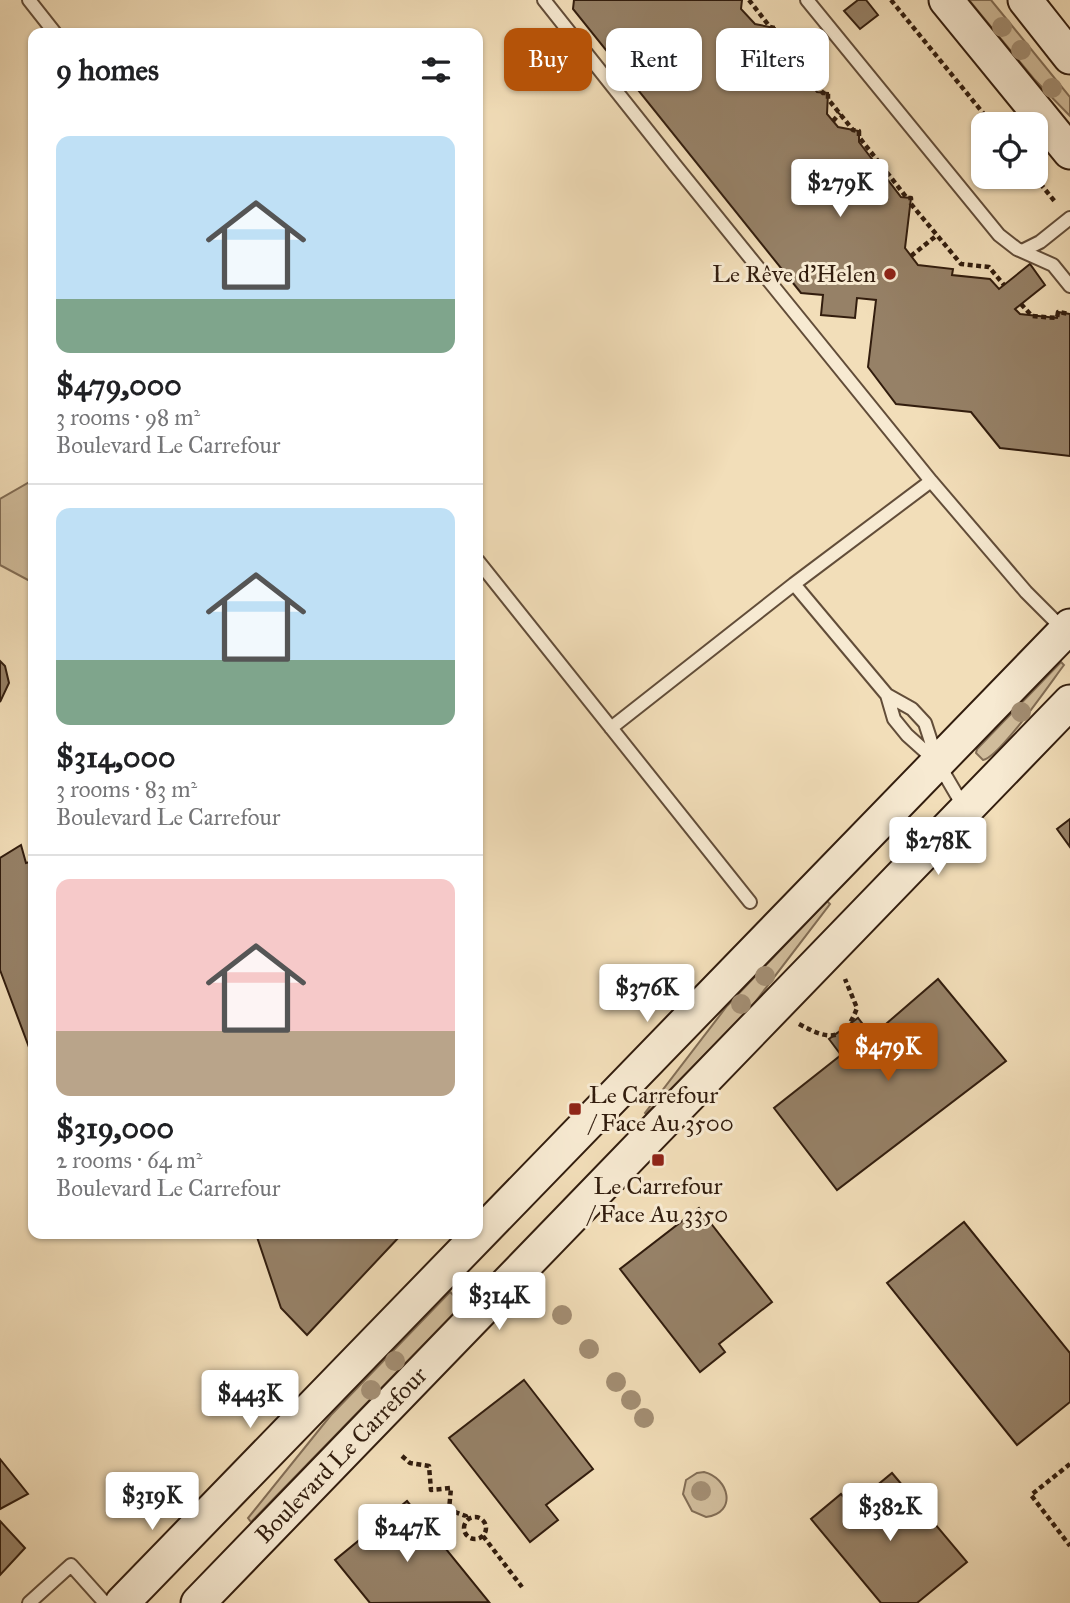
<!DOCTYPE html>
<meta charset="utf-8">
<style>
body{margin:0;font-family:"IM FELL Great Primer",serif;background:#f6f6f6;color:#202124;height:100vh;display:flex;flex-direction:column;font-size:26px;white-space:nowrap}
*{box-sizing:border-box;margin:0}
p{font-size:23px;color:#757577}
.icon{flex:none;width:38px;height:38px;fill:none;stroke:currentColor;stroke-width:2;stroke-linecap:round;stroke-linejoin:round}
.map{position:relative;flex:1;overflow:hidden}
.side{position:absolute;left:28px;top:28px;width:455px;height:1211px;display:flex;flex-direction:column;background:#fff;border-radius:14px;box-shadow:0 2px 5px #0004}
.side>*{flex:none}
.hud{position:absolute;left:504px;top:28px;width:460px;height:63px;display:flex;gap:14px}
.controls{position:absolute;left:971px;top:112px;display:grid;gap:14px}
.controls a{display:grid;place-items:center;width:77px;height:77px;border-radius:14px;background:#fff;box-shadow:0 2px 5px #0004;font-size:35px}
.price{position:absolute;translate:-50% -60px;padding:0 16px;border-radius:7px;background:#fff;color:#222;font-size:23px;line-height:46px;filter:drop-shadow(0 2px 4px #0008)}
.price::after{content:'';position:absolute;left:50%;top:42px;width:21px;height:16px;margin-left:-10px;background:inherit;clip-path:polygon(0 0,100% 0,50% 100%)}
.price.on{background:#b45309;color:#fff}
ul{padding:0;list-style:none}
li{display:grid;align-content:center;gap:14px;height:371px;padding:0 28px}
li+li{border-top:2px solid #e0e0e0}
li span{display:grid;place-items:center;height:217px;border-radius:14px;color:#555}
li>.icon{margin-inline-start:auto}
span .icon{width:126px;height:126px;fill:#fffc;stroke-width:1}
li b{font-size:30px}
h2{display:flex;justify-content:space-between;align-items:center;height:84px;padding:0 28px;font-size:30px}
.chip{padding:0 24px;border-radius:14px;background:#fff;box-shadow:0 2px 5px #0004;font-size:24px;line-height:63px}
.chip.on{background:#b45309;color:#fff}
.map>svg:first-child{display:block}
.green{fill:#d1bd9c;stroke:#826d55;stroke-width:2}
.building{fill:#968167;stroke:#321d0e;stroke-width:2}
.lines{fill:none;stroke-linecap:round;stroke-linejoin:round}
.lane-casing{stroke:#624d39;stroke-width:16}
.secondary-casing{stroke:#321d0e;stroke-width:37}
.path{stroke:#321d0e;stroke-width:4.5;stroke-dasharray:5 3.5;stroke-linecap:butt}
.lane{stroke:#f7ead2;stroke-width:12}
.secondary{stroke:#f7ead2;stroke-width:33}
.tree{fill:#a38e73}
.poi-dot{fill:#8f2418;stroke:#f7ead2;stroke-width:2.5}
.labels{text-anchor:middle;stroke-width:6;stroke-linejoin:round;paint-order:stroke}
.poi-label{font-size:24px;fill:#321d0e;stroke:#f7ead2;text-anchor:end}
.street-label{font-size:24px;fill:#321d0e;stroke:#f7ead2}
</style>
<div class="map">
<svg width="1070" height="1603" viewBox="0 0 1070 1603">
<rect width="100%" height="100%" fill="#f2deb9"/>
<filter id="stains"><feTurbulence type="fractalNoise" baseFrequency=".00286" numOctaves="4"/><feColorMatrix values="0 0 0 0 .2 0 0 0 0 .09 0 0 0 0 .02 0 0 0 .5 -.17"/></filter>
<radialGradient id="worn" r=".72"><stop offset=".6" stop-color="#630" stop-opacity="0"/><stop offset="1" stop-color="#630" stop-opacity=".3"/></radialGradient>
<path class="green" d="M969,0H991L1070,97V116L1034,79Z
M33,480V587L30,581L0,565V499Z
M1061,662L1064,665C1051,682 999,758 983,760L976,753L977,749Z
M827,901L830,904L749,1010L646,1114L645,1113L727,1006Z
M450,1292L463,1304L251,1522L248,1518L331,1415Z
M704,1472C729,1478 738,1513 706,1517L692,1511L683,1494L686,1480L697,1473Z"/>
<path class="building" d="M574,0H742L741,9L755,24L775,28L774,40L817,92L828,93L827,114L838,127L859,131V142L901,197L911,198L905,248L918,265L953,269L952,275L990,279L999,289L1030,264L1045,285L1015,309L1020,314L1057,318L1058,312L1070,314V456L1000,448L971,412L896,404L868,367L876,300L857,298L855,318L821,315L823,295L801,293L573,9Z
M858,0H866L878,15L860,29L844,11Z
M0,661L5,666L9,683L0,702Z
M1070,819V847L1057,829Z
M21,845L26,863L33,861V1058L0,970V858Z
M938,979L1006,1061L837,1190L774,1108L841,1055L829,1039L858,1018L872,1036Z
M699,1208L772,1302L719,1344L725,1352L700,1372L620,1269Z
M964,1222L1070,1353V1402L1017,1445L887,1283Z
M256,1234H399L400,1236L307,1335L281,1308Z
M524,1380L593,1469L546,1505L558,1520L530,1542L449,1438Z
M0,1459L28,1494L0,1509Z
M892,1473L967,1562L917,1603H881L811,1519L841,1494L852,1506Z
M407,1501L489,1602L370,1603L335,1560Z
M0,1521L25,1548L0,1575Z"/>
<g class="lines">
<g class="lane-casing">
<path id="lane" d="M29,0L55,33
M544,0L675,165L931,481
M807,0L999,235L1017,249L1053,265L1070,286
M1022,251L1040,242L1070,218
M478,561L750,902
M887,695L894,719L907,735L937,762
M611,728L794,584
M965,809L938,763L925,723L912,709L887,695L794,584L931,481L1026,592L1064,630
M29,1603L71,1565L105,1603"/>
</g>
<g class="secondary-casing">
<g id="secondary">
<path d="M946,0L1070,152"/>
<path d="M1025,0L1070,57"/>
<path d="M122,1603L1070,626"/>
<path id="s1" d="M198,1603L1070,702"/>
</g>
</g>
<path class="path" d="M749,0L770,27L775,28L774,32L823,93H828V99L853,130L859,131V137L907,198H911V204L961,264L989,267L1004,285
M891,0L992,124
M799,62L818,47
M833,121L840,113
M1035,177L1056,203
M911,256L936,236
M1021,304L1032,316L1057,318L1058,312L1070,314
M799,1024C828,1040 844,1043 857,1008L845,979
M402,1456L410,1463L429,1466L431,1490L451,1488L449,1510L466,1516L467,1520
M1070,1464L1031,1495L1070,1546
M464 1528a11 11 0 1 1 22 0a11 11 0 1 1-22 0Z
M483,1536L522,1587"/>
<use href="#lane" class="lane"/>
<use href="#secondary" class="secondary"/>
</g>
<g class="tree">
<circle cx="1002" cy="27" r="10"/>
<circle cx="1021" cy="50" r="10"/>
<circle cx="1052" cy="88" r="10"/>
<circle cx="1021" cy="712" r="10"/>
<circle cx="765" cy="976" r="10"/>
<circle cx="741" cy="1004" r="10"/>
<circle cx="562" cy="1315" r="10"/>
<circle cx="589" cy="1349" r="10"/>
<circle cx="395" cy="1361" r="10"/>
<circle cx="616" cy="1382" r="10"/>
<circle cx="371" cy="1390" r="10"/>
<circle cx="631" cy="1400" r="10"/>
<circle cx="644" cy="1418" r="10"/>
<circle cx="701" cy="1491" r="10"/>
</g>
<g class="poi-dot">
<circle cx="890" cy="274" r="7"/>
<rect x="568" y="1102" width="14" height="14" rx="3.5"/>
<rect x="651" y="1153" width="14" height="14" rx="3.5"/>
</g>
<g class="labels">
<g class="poi-label">
<text x="876" y="282">Le Rêve d'Helen</text>
<text x="589" y="1103" text-anchor="start">Le Carrefour<tspan x="589" dy="28">/ Face Au 3500</tspan></text>
<text x="658" y="1194" text-anchor="middle">Le Carrefour<tspan x="658" dy="28">/ Face Au 3350</tspan></text>
</g>
<g class="street-label">
<text dy="8" stroke="none"><textPath href="#s1" startOffset="206">Boulevard Le Carrefour</textPath></text>
</g>
</g>
<rect width="100%" height="100%" filter="url(#stains)"/>
<rect width="100%" height="100%" fill="url(#worn)"/>
</svg>
<div class="controls">
<a><svg class="icon" aria-label="locate" viewBox="0 0 24 24"><circle cx="12" cy="12" r="6"/><path d="M12 2v4M12 18v4M2 12h4M18 12h4"/></svg></a>
</div>
<b class="price" style="left:840px;top:219px">$279K</b>
<b class="price" style="left:938px;top:877px">$278K</b>
<b class="price" style="left:647px;top:1024px">$376K</b>
<b class="price on" style="left:888px;top:1083px">$479K</b>
<b class="price" style="left:499px;top:1332px">$314K</b>
<b class="price" style="left:250px;top:1430px">$443K</b>
<b class="price" style="left:152px;top:1532px">$319K</b>
<b class="price" style="left:890px;top:1543px">$382K</b>
<b class="price" style="left:407px;top:1564px">$247K</b>
<div class="hud">
<a class="chip on">Buy</a>
<a class="chip">Rent</a>
<a class="chip">Filters</a>
</div>
<section class="side">
<h2>9 homes<svg class="icon" aria-label="filters" viewBox="0 0 24 24"><path d="M4 7h16M4 17h16"/><circle cx="9" cy="7" r="2"/><circle cx="15" cy="17" r="2"/></svg></h2>
<ul>
<li><span style="background:linear-gradient(#bfe0f5 75%,#7fa58c 0)"><svg class="icon" aria-label="home" viewBox="0 0 24 24"><path d="M3 11l9-7 9 7M6 9v11h12V9"/></svg></span><div><b>$479,000</b><p>3 rooms · 98 m²</p><p>Boulevard Le Carrefour</p></div></li>
<li><span style="background:linear-gradient(#bfe0f5 70%,#7fa58c 0)"><svg class="icon" aria-label="home" viewBox="0 0 24 24"><path d="M3 11l9-7 9 7M6 9v11h12V9"/></svg></span><div><b>$314,000</b><p>3 rooms · 83 m²</p><p>Boulevard Le Carrefour</p></div></li>
<li><span style="background:linear-gradient(#f6c9c9 70%,#b9a48a 0)"><svg class="icon" aria-label="home" viewBox="0 0 24 24"><path d="M3 11l9-7 9 7M6 9v11h12V9"/></svg></span><div><b>$319,000</b><p>2 rooms · 64 m²</p><p>Boulevard Le Carrefour</p></div></li>
</ul>
</section>
</div>
